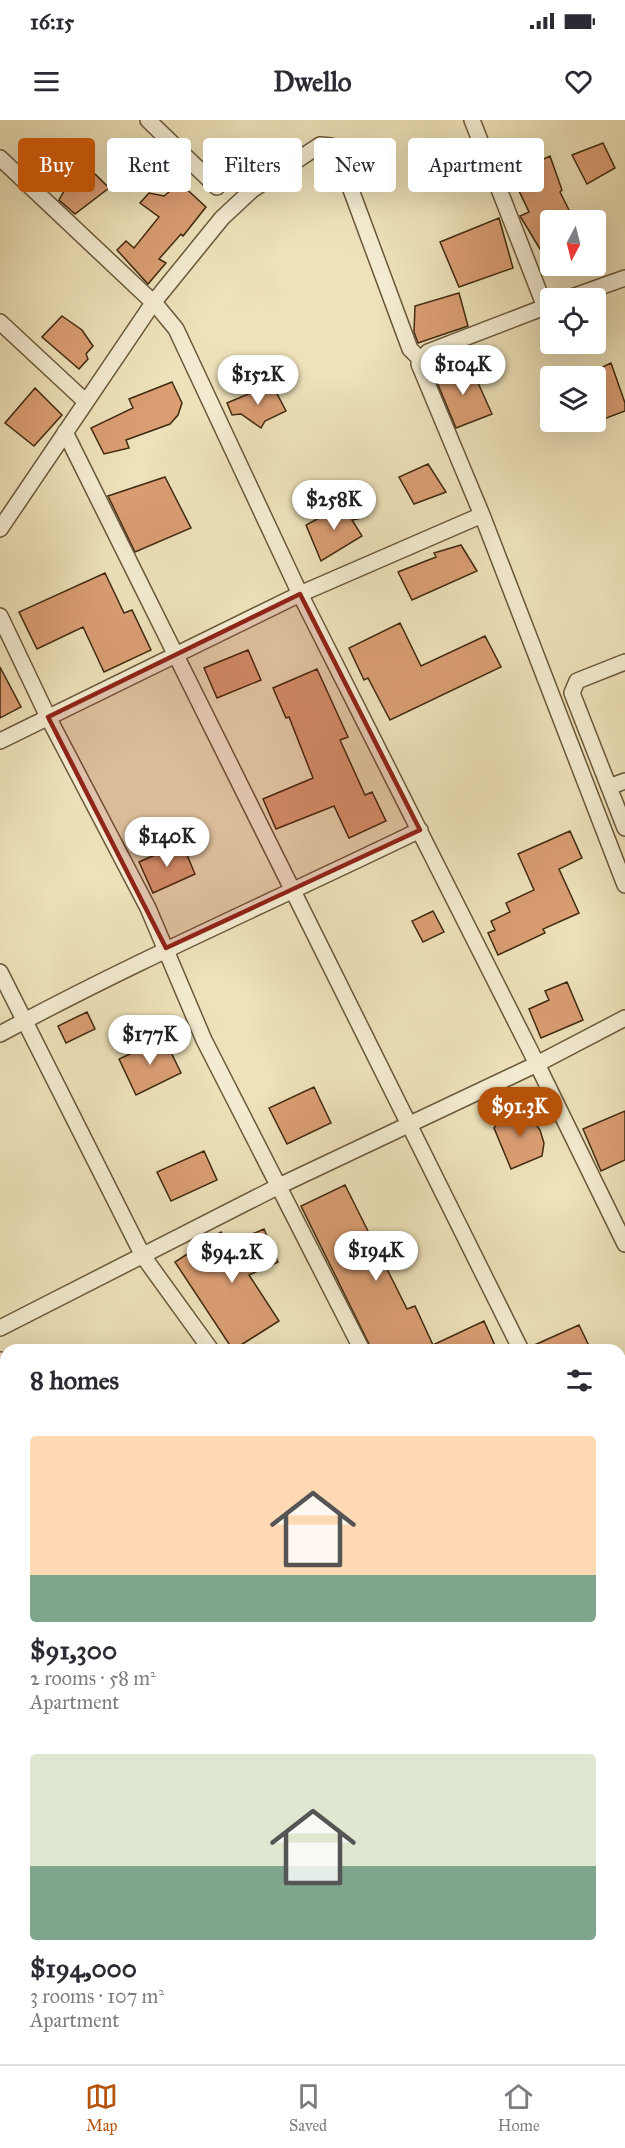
<!DOCTYPE html>
<meta charset="utf-8">
<style>
body{margin:0;font-family:"IM FELL Great Primer",serif;background:#f2f2f3;color:#2b2b33;height:100vh;display:flex;flex-direction:column;font-size:22px;white-space:nowrap}
*{box-sizing:border-box;margin:0}
p{font-size:20px;color:#7c7c81}
.icon{flex:none;width:33px;height:33px;fill:none;stroke:currentColor;stroke-width:2;stroke-linecap:round;stroke-linejoin:round}
.map{position:relative;flex:1;overflow:hidden}
.sheet{position:absolute;left:0px;top:1224px;width:626px;height:720px;display:flex;flex-direction:column;background:#fff;border-radius:18px 18px 0 0;box-shadow:0 6px 24px #0002}
.sheet>*{flex:none}
.guide{position:absolute;left:18px;top:18px;width:590px;height:54px;display:flex;gap:12px}
.needle{width:39px;rotate:187deg}
.controls{position:absolute;left:540px;top:90px;display:grid;gap:12px}
.controls a{display:grid;place-items:center;width:66px;height:66px;border-radius:6px;background:#fff;box-shadow:0 6px 24px #0002;font-size:30px}
.price{position:absolute;translate:-50% -51px;padding:0 14px;border-radius:21px;background:#fff;color:#222;font-size:20px;line-height:39px;filter:drop-shadow(0 2px 3px #0008)}
.price::after{content:'';position:absolute;left:50%;top:36px;width:18px;height:14px;margin-left:-9px;background:inherit;clip-path:polygon(0 0,100% 0,50% 100%)}
.price.on{background:#b45309;color:#fff}
ul{padding:0;list-style:none}
li{display:grid;align-content:center;gap:12px;height:318px;padding:0 30px}
li span{display:grid;place-items:center;height:186px;border-radius:6px;color:#555}
li>.icon{margin-inline-start:auto}
span .icon{width:108px;height:108px;fill:#fffc;stroke-width:1}
li b{font-size:26px}
h2{display:flex;justify-content:space-between;align-items:center;height:72px;padding:0 30px;font-size:26px}
.chip{padding:0 21px;border-radius:6px;background:#fff;box-shadow:0 6px 24px #0002;font-size:21px;line-height:54px}
.chip.on{background:#b45309;color:#fff}
.status{display:flex;justify-content:space-between;align-items:center;height:42px;padding:0 30px;background:#fff;direction:ltr}
.status svg{height:16px;fill:currentColor}
header{display:flex;justify-content:space-between;align-items:center;height:78px;padding:0 30px;background:#fff;font-size:27px;font-weight:700}
.tab-bar{display:flex;justify-content:space-around;align-items:center;height:84px;border-top:2px solid #e1e1e2;background:#fff;font-size:16px;color:#7c7c81}
.tab-bar a{display:grid;justify-items:center;gap:3px}
.tab-bar .on{color:#b45309}
.map>svg:first-child{display:block}
.building{fill:#db9e74;stroke:#3f2a0f;stroke-width:1.5}
.lines{fill:none;stroke-linecap:round;stroke-linejoin:round}
.lane-casing{stroke:#6b583a;stroke-width:10}
.street-casing{stroke:#6b583a;stroke-width:18}
.primary-casing{stroke:#3f2a0f;stroke-width:27}
.lane{stroke:#f4ecd2;stroke-width:8}
.street{stroke:#f4ecd2;stroke-width:15}
.primary{stroke:#eee2ba;stroke-width:24}
.marked{fill:#8f2418;fill-opacity:0.2;stroke:#8f2418;stroke-width:4.5;stroke-linejoin:round}
</style>
<div class="status"><b>16:15</b><svg viewBox="0 0 49 12"><path d="M0 12V9h3v3zM5 12V6h3v6zM10 12V3h3v9zM15 12V0h3v12zM26 1h20v11H26zM47 4h2v5h-2z"/></svg></div>
<header><svg class="icon" aria-label="menu" viewBox="0 0 24 24"><path d="M4 6h16M4 12h16M4 18h16"/></svg>Dwello<svg class="icon" aria-label="heart" viewBox="0 0 24 24"><path d="M12 20l-8-8c-3-5 5-10 8-4 3-6 11-1 8 4z"/></svg></header>
<div class="map">
<svg width="625" height="1944" viewBox="0 0 625 1944">
<rect width="100%" height="100%" fill="#eee2ba"/>
<filter id="stains"><feTurbulence type="fractalNoise" baseFrequency=".00333" numOctaves="4"/><feColorMatrix values="0 0 0 0 .2 0 0 0 0 .09 0 0 0 0 .02 0 0 0 .5 -.17"/></filter>
<radialGradient id="worn" r=".72"><stop offset=".6" stop-color="#630" stop-opacity="0"/><stop offset="1" stop-color="#630" stop-opacity=".3"/></radialGradient>
<path class="building" d="M603,23L615,48L587,64L572,35Z
M550,36L562,70L560,72L574,100H550V124L540,129L520,96L529,92L511,54Z
M85,44L109,68L75,94L59,80L65,69L62,64Z
M180,63L206,87L183,116L181,114L159,139L166,143L148,164L117,130L126,121L134,128L159,97L140,83L149,73L164,76Z
M499,98L513,148L459,167L440,122Z
M459,173L468,206L418,223L414,212L415,186Z
M62,196L82,210L93,226L86,234L88,239L79,249L42,217Z
M611,243L625,283V291L596,302V250Z
M471,247L492,294L456,308L434,255Z
M172,262L182,283L178,295L170,304L126,320L129,328L104,334L91,308L133,288L129,279Z
M272,264L286,291L265,301L261,308L241,294L232,295L227,283Z
M35,268L62,295L34,326L5,303Z
M428,344L446,372L414,384L399,357Z
M165,357L191,408L135,432L108,376Z
M349,382L358,399L352,400L362,416L321,441L306,405Z
M461,425L477,451L412,480L398,452L436,437L434,433Z
M105,453L124,493L132,490L151,530L104,552L83,507L37,529L19,492Z
M400,503L421,546L485,516L501,547L390,600L368,558L364,560L349,528Z
M248,530L261,560L217,578L204,548Z
M0,547L21,587L0,598Z
M317,549L348,617L340,620L365,675L372,672L386,701L349,718L334,686L276,709L263,679L313,658L289,597L286,598L273,568Z
M570,711L582,738L559,749L579,793L543,809L545,813L498,835L488,813L495,810L491,801L510,792L506,783L534,770L518,734Z
M182,723L195,754L153,773L139,742Z
M433,791L444,812L423,822L412,801Z
M567,862L583,900L541,918L529,889L549,880L545,871Z
M87,892L95,909L66,923L58,906Z
M164,918L181,953L136,975L119,939Z
M314,967L331,1003L287,1024L269,988Z
M527,991L540,1010L544,1023L542,1036L511,1049L494,1008L505,992Z
M625,991V1040L601,1051L583,1009Z
M204,1031L217,1060L171,1081L157,1052Z
M345,1065L407,1189L415,1186L433,1225L484,1201L497,1230H372L301,1086Z
M264,1109L278,1142L249,1155L279,1201L233,1230L175,1142L221,1112L229,1124Z
M579,1205L591,1230H531L530,1227Z"/>
<g class="lines">
<g class="lane-casing">
<path id="lane" d="M620,1653L625,1660"/>
</g>
<g class="street-casing">
<path id="street" d="M148,0L217,67
M472,0L545,187
M0,38L157,186L176,209L300,474L537,944L625,898
M569,178L625,158
M550,185L428,232L419,244L482,395L625,765
M0,202L86,282
M65,312L521,1230
M0,409L153,183L222,98L252,70L320,25L331,26L337,32L410,229L420,239
M0,496L48,597L148,788L204,920L362,1230
M625,542L577,561L572,573L625,708
M0,621L300,474L482,395
M609,667L625,661
M0,852L143,1136L211,1230
M0,914C137,840 280,778 420,710
M0,1208L279,1066L537,944L625,1124
M0,1240L6,1251
M620,1327L625,1324
M621,1869L625,1866"/>
</g>
<g class="primary-casing">
<path id="primary" d="M620,1697L625,1694
M620,1726L625,1723
M182,1944L192,1938
M238,1944L249,1938"/>
</g>
<use href="#lane" class="lane"/>
<use href="#street" class="street"/>
<use href="#primary" class="primary"/>
</g>
<path class="marked" d="M300,474L420,710L166,828L48,597Z"/>
<rect width="100%" height="100%" filter="url(#stains)"/>
<rect width="100%" height="100%" fill="url(#worn)"/>
</svg>
<div class="controls">
<a><svg class="needle" viewBox="-14 -14 28 28"><path d="M0-13l5 13h-10z" fill="#e53935"/><path d="M0 13l5-13h-10z" fill="#7c7c81"/></svg></a>
<a><svg class="icon" aria-label="locate" viewBox="0 0 24 24"><circle cx="12" cy="12" r="6"/><path d="M12 2v4M12 18v4M2 12h4M18 12h4"/></svg></a>
<a><svg class="icon" aria-label="layers" viewBox="0 0 24 24"><path d="M12 4l9 5-9 5-9-5zM3 14l9 5 9-5"/></svg></a>
</div>
<b class="price" style="left:463px;top:276px">$104K</b>
<b class="price" style="left:258px;top:286px">$152K</b>
<b class="price" style="left:334px;top:411px">$258K</b>
<b class="price" style="left:167px;top:748px">$140K</b>
<b class="price" style="left:150px;top:946px">$177K</b>
<b class="price on" style="left:520px;top:1018px">$91.3K</b>
<b class="price" style="left:376px;top:1162px">$194K</b>
<b class="price" style="left:232px;top:1164px">$94.2K</b>
<div class="guide">
<a class="chip on">Buy</a>
<a class="chip">Rent</a>
<a class="chip">Filters</a>
<a class="chip">New</a>
<a class="chip">Apartment</a>
</div>
<section class="sheet">
<h2>8 homes<svg class="icon" aria-label="filters" viewBox="0 0 24 24"><path d="M4 7h16M4 17h16"/><circle cx="9" cy="7" r="2"/><circle cx="15" cy="17" r="2"/></svg></h2>
<ul>
<li><span style="background:linear-gradient(#ffd9b3 75%,#7fa58c 0)"><svg class="icon" aria-label="home" viewBox="0 0 24 24"><path d="M3 11l9-7 9 7M6 9v11h12V9"/></svg></span><div><b>$91,300</b><p>2 rooms · 58 m²</p><p>Apartment</p></div></li>
<li><span style="background:linear-gradient(#dfe7d0 60%,#7fa58c 0)"><svg class="icon" aria-label="home" viewBox="0 0 24 24"><path d="M3 11l9-7 9 7M6 9v11h12V9"/></svg></span><div><b>$194,000</b><p>3 rooms · 107 m²</p><p>Apartment</p></div></li>
</ul>
</section>
</div>
<nav class="tab-bar">
<a class="on"><svg class="icon" aria-label="map" viewBox="0 0 24 24"><path d="M3 6l6-2 6 2 6-2v14l-6 2-6-2-6 2zM9 4v14M15 6v14"/></svg>Map</a>
<a><svg class="icon" aria-label="saved" viewBox="0 0 24 24"><path d="M7 4h10v16l-5-4-5 4z"/></svg>Saved</a>
<a><svg class="icon" aria-label="home" viewBox="0 0 24 24"><path d="M3 11l9-7 9 7M6 9v11h12V9"/></svg>Home</a>
</nav>
